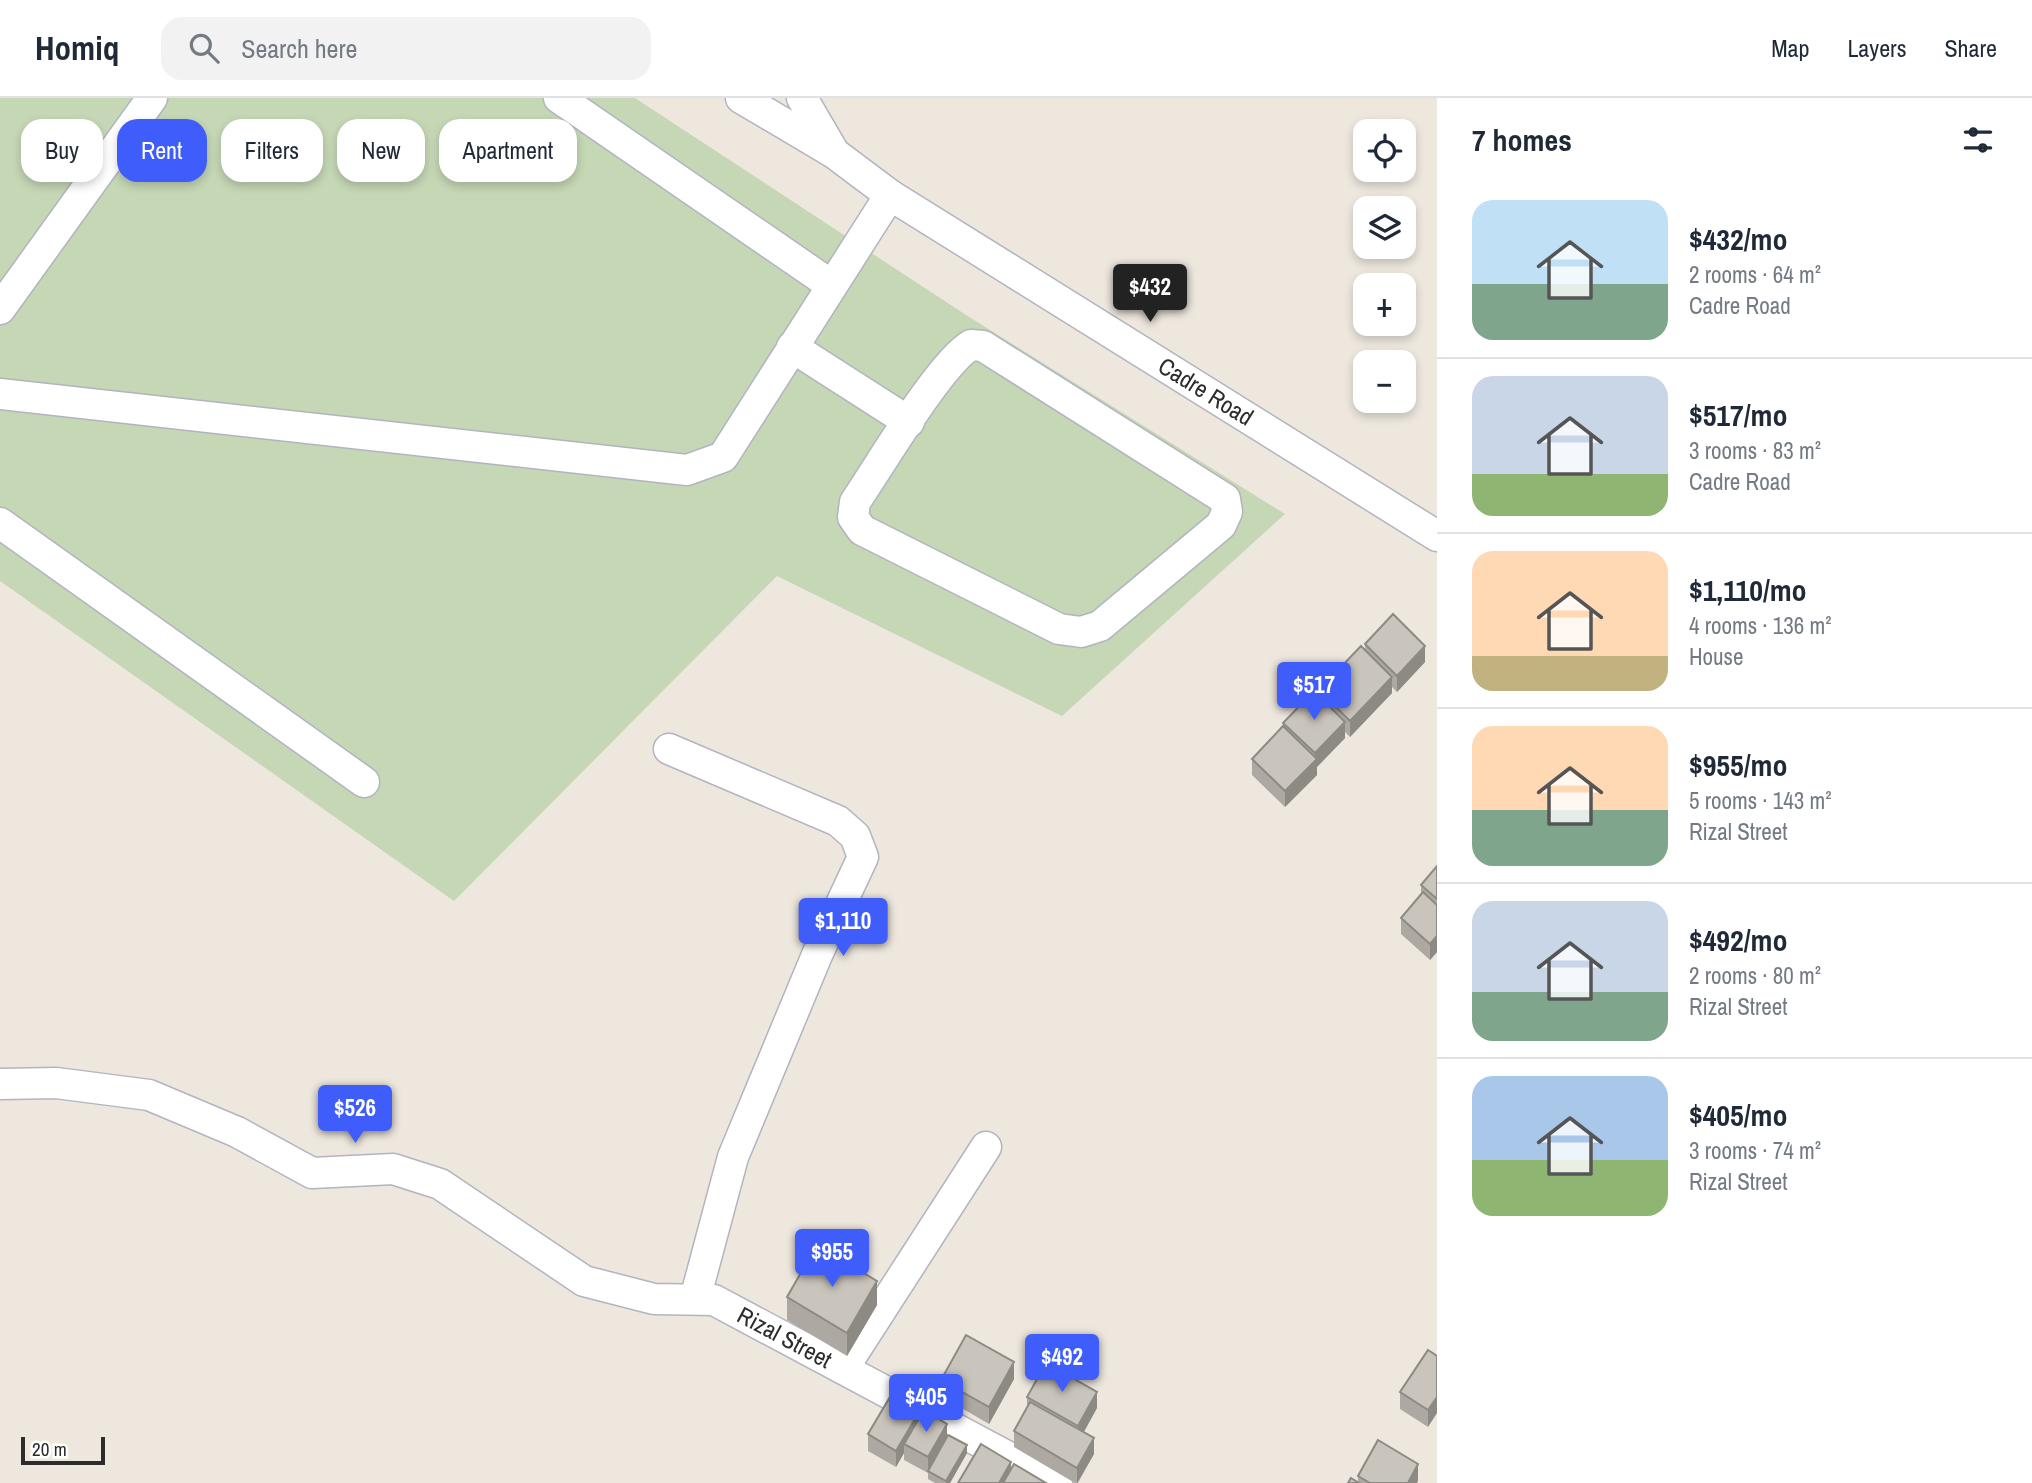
<!DOCTYPE html>
<meta charset="utf-8">
<style>
body{margin:0;font-family:"Archivo Narrow",sans-serif;background:#f2f2f3;color:#1f2937;height:100vh;display:flex;flex-direction:column;font-size:26px;white-space:nowrap}
*{box-sizing:border-box;margin:0}
p{font-size:23px;color:#747a83}
.icon{flex:none;width:38px;height:38px;fill:none;stroke:currentColor;stroke-width:2;stroke-linecap:round;stroke-linejoin:round}
.map{position:relative;flex:1;overflow:hidden}
.sheet{display:flex;flex-direction:column;background:#fff;width:595px}
.sheet>*{flex:none}
.banner{position:absolute;left:21px;top:21px;width:665px;height:63px;display:flex;gap:14px}
.fabs{position:absolute;left:1353px;top:21px;display:grid;gap:14px}
.fabs a{display:grid;place-items:center;width:63px;height:63px;border-radius:14px;background:#fff;box-shadow:0 4px 10px #0003;font-size:35px}
.scale{position:absolute;left:21px;bottom:18px;width:84px;box-sizing:border-box;padding-left:7px;border:4px solid #2c2c2c;border-top:0;font-size:19px;line-height:24px;white-space:nowrap;color:#2c2c2c;-webkit-text-stroke:5px #fff;paint-order:stroke}
.price{position:absolute;translate:-50% -60px;padding:0 16px;border-radius:7px;background:#3e5dfa;color:#fff;font-size:23px;line-height:46px;filter:drop-shadow(0 2px 4px #0008)}
.price::after{content:'';position:absolute;left:50%;top:42px;width:21px;height:16px;margin-left:-10px;background:inherit;clip-path:polygon(0 0,100% 0,50% 100%)}
.price.active{background:#222;color:#fff}
ul{padding:0;list-style:none}
li{display:flex;align-items:center;gap:21px;height:175px;padding:0 35px}
li+li{border-top:2px solid #e0e1e3}
li span{display:grid;place-items:center;flex:none;width:196px;height:140px;border-radius:21px;color:#555}
li>.icon{margin-inline-start:auto}
span .icon{width:84px;height:84px;fill:#fffc;stroke-width:1}
li b{font-size:30px}
h2{display:flex;justify-content:space-between;align-items:center;height:84px;padding:0 35px;font-size:30px}
.pill{padding:0 24px;border-radius:21px;background:#fff;box-shadow:0 4px 10px #0003;font-size:24px;line-height:63px}
.pill.active{background:#3e5dfa;color:#fff}
header{display:flex;align-items:center;gap:42px;box-sizing:border-box;height:98px;padding:0 35px;background:#fff;border-bottom:2px solid #e0e1e3}
header strong{font-size:33px}
nav{display:flex;gap:38px;margin-inline-start:auto;font-size:24px}
.search{width:490px;height:63px;background:#f2f2f3;display:flex;align-items:center;gap:18px;box-sizing:border-box;padding:0 24px;border-radius:21px;color:#747a83;font-size:26px}
main{display:flex;flex:1;min-height:0}
.map>svg:first-child{display:block}
.cemetery{fill:#c5d7b5}
.lines{fill:none;stroke-linecap:round;stroke-linejoin:round}
.minor-casing{stroke:#b2b4bf;stroke-width:33}
.minor{stroke:#fff;stroke-width:30}
.wall{fill:#ada9a2}
.shaded-wall{fill:#8d8a84}
.building{fill:#c9c5bc;stroke:#8d8a84;stroke-width:2}
.labels{text-anchor:middle;stroke-width:7;stroke-linejoin:round;paint-order:stroke}
.street-label{font-size:24px;fill:#2c2c2c;stroke:#fff}
</style>
<header>
<strong>Homiq</strong>
<div class="search"><svg class="icon" aria-label="search" viewBox="0 0 24 24"><circle cx="10" cy="10" r="6"/><path d="M15 15l6 6"/></svg>Search here</div>
<nav><a>Map</a><a>Layers</a><a>Share</a></nav>
</header>
<main>
<div class="map">
<svg width="1437" height="1385" viewBox="0 0 1437 1385">
<rect width="100%" height="100%" fill="#ede7de"/>
<path class="cemetery" d="M0,0H635L966,217L1285,416L1062,618L777,478L454,803L0,483Z"/>
<g class="lines">
<g class="minor-casing">
<g id="minor">
<path d="M559,0L831,187"/>
<path id="s1" d="M741,0L834,55L890,97L1437,438"/>
<path d="M802,0L832,51"/>
<path d="M0,211L152,0"/>
<path d="M971,247L983,248L1225,401L1227,414L1221,427L1100,528L1081,534L1059,531L862,432L853,419L855,404C879,369 940,265 971,247Z"/>
<path d="M792,249L909,324"/>
<path d="M0,296L687,372L723,359L890,97"/>
<path d="M0,425L364,684"/>
<path d="M669,651L838,723L855,738L863,759L817,857L733,1059L695,1201"/>
<path id="s2" d="M0,986L56,985L149,997L237,1034L312,1075L393,1071L440,1086L584,1183L654,1201L714,1202L1057,1385"/>
<path d="M843,1271L986,1049"/>
</g>
</g>
<use href="#minor" class="minor"/>
</g>
<path class="wall" d="M1365,546L1425,564L1397,594L1392,589V595L1350,639L1345,634V640L1317,669V677L1285,709L1252,677V661L1283,628V625L1319,598V592L1365,552Z
M1437,768V854L1430,862L1401,836V820L1421,797V787Z
M787,1199L877,1207L847,1258L787,1222Z
M1437,1258L1428,1329L1400,1311V1294Z
M1014,1281L989,1326L941,1298V1282Z
M1027,1299L1097,1310L1084,1334L1094,1356L1078,1385H1075L1014,1349V1333L1027,1310Z
M918,1322L947,1340L967,1355L950,1385H935L928,1381V1375L904,1362V1355L896,1369L868,1353V1336Z
M1358,1378L1418,1382L1417,1385H1348L1358,1384Z"/>
<path class="shaded-wall" d="M1425,548V564L1397,594V578Z
M1392,579V595L1350,639V623Z
M1345,624V640L1317,669V677L1285,709V693L1315,663V655Z
M1437,838V854L1430,862V846Z
M877,1183V1207L847,1258V1235Z
M1014,1264V1281L989,1326V1309Z
M1097,1294V1310L1078,1344V1328Z
M1437,1299V1315L1428,1329V1312Z
M918,1316V1332L904,1346V1355L896,1369V1353Z
M947,1326V1342L928,1373V1359Z
M1094,1340V1356L1077,1385V1370Z
M967,1347V1355L950,1385H946V1383Z
M1011,1364V1380L1008,1385H999Z
M1418,1366V1382L1417,1385H1408Z"/>
<path class="building" d="M1393,516L1425,548L1397,578L1365,546Z
M1361,548L1392,579L1350,623L1319,592Z
M1314,593L1345,624L1315,655L1283,625Z
M1283,628L1317,661L1285,693L1252,661Z
M1437,768V801L1421,787Z
M1423,794L1437,807V838L1430,846L1401,820Z
M817,1147L877,1183L847,1235L787,1199Z
M966,1237L1014,1264L989,1309L941,1282Z
M1428,1252L1437,1258V1299L1428,1312L1400,1294Z
M1046,1265L1097,1294L1078,1328L1027,1299Z
M890,1299L918,1316L896,1353L868,1336Z
M1030,1304L1094,1340L1077,1370L1014,1333Z
M924,1312L947,1326L928,1359L904,1346Z
M948,1337L967,1347L946,1383L928,1373Z
M1378,1342L1418,1366L1408,1385H1370L1358,1378Z
M981,1346L1011,1364L999,1385H958Z
M1014,1366L1046,1385H1003Z
M1351,1380L1359,1385H1348Z"/>
<g class="labels">
<g class="street-label">
<text dy="8" stroke="none"><textPath href="#s1" startOffset="550">Cadre Road</textPath></text>
<text dy="8" stroke="none"><textPath href="#s2" startOffset="847">Rizal Street</textPath></text>
</g>
</g>
</svg>
<div class="fabs">
<a><svg class="icon" aria-label="locate" viewBox="0 0 24 24"><circle cx="12" cy="12" r="6"/><path d="M12 2v4M12 18v4M2 12h4M18 12h4"/></svg></a>
<a><svg class="icon" aria-label="layers" viewBox="0 0 24 24"><path d="M12 4l9 5-9 5-9-5zM3 14l9 5 9-5"/></svg></a>
<a>+</a>
<a>−</a>
</div>
<div class="scale">20 m</div>
<b class="price active" style="left:1150px;top:226px">$432</b>
<b class="price" style="left:1314px;top:624px">$517</b>
<b class="price" style="left:843px;top:860px">$1,110</b>
<b class="price" style="left:355px;top:1047px">$526</b>
<b class="price" style="left:832px;top:1191px">$955</b>
<b class="price" style="left:1062px;top:1296px">$492</b>
<b class="price" style="left:926px;top:1336px">$405</b>
<div class="banner">
<a class="pill">Buy</a>
<a class="pill active">Rent</a>
<a class="pill">Filters</a>
<a class="pill">New</a>
<a class="pill">Apartment</a>
</div>
</div>
<section class="sheet">
<h2>7 homes<svg class="icon" aria-label="filters" viewBox="0 0 24 24"><path d="M4 7h16M4 17h16"/><circle cx="9" cy="7" r="2"/><circle cx="15" cy="17" r="2"/></svg></h2>
<ul>
<li><span style="background:linear-gradient(#bfe0f5 60%,#7fa58c 0)"><svg class="icon" aria-label="home" viewBox="0 0 24 24"><path d="M3 11l9-7 9 7M6 9v11h12V9"/></svg></span><div><b>$432/mo</b><p>2 rooms · 64 m²</p><p>Cadre Road</p></div></li>
<li><span style="background:linear-gradient(#c9d6e8 70%,#8fb573 0)"><svg class="icon" aria-label="home" viewBox="0 0 24 24"><path d="M3 11l9-7 9 7M6 9v11h12V9"/></svg></span><div><b>$517/mo</b><p>3 rooms · 83 m²</p><p>Cadre Road</p></div></li>
<li><span style="background:linear-gradient(#ffd9b3 75%,#c2b280 0)"><svg class="icon" aria-label="home" viewBox="0 0 24 24"><path d="M3 11l9-7 9 7M6 9v11h12V9"/></svg></span><div><b>$1,110/mo</b><p>4 rooms · 136 m²</p><p>House</p></div></li>
<li><span style="background:linear-gradient(#ffd9b3 60%,#7fa58c 0)"><svg class="icon" aria-label="home" viewBox="0 0 24 24"><path d="M3 11l9-7 9 7M6 9v11h12V9"/></svg></span><div><b>$955/mo</b><p>5 rooms · 143 m²</p><p>Rizal Street</p></div></li>
<li><span style="background:linear-gradient(#c9d6e8 65%,#7fa58c 0)"><svg class="icon" aria-label="home" viewBox="0 0 24 24"><path d="M3 11l9-7 9 7M6 9v11h12V9"/></svg></span><div><b>$492/mo</b><p>2 rooms · 80 m²</p><p>Rizal Street</p></div></li>
<li><span style="background:linear-gradient(#a9c7e8 60%,#8fb573 0)"><svg class="icon" aria-label="home" viewBox="0 0 24 24"><path d="M3 11l9-7 9 7M6 9v11h12V9"/></svg></span><div><b>$405/mo</b><p>3 rooms · 74 m²</p><p>Rizal Street</p></div></li>
</ul>
</section>
</main>
